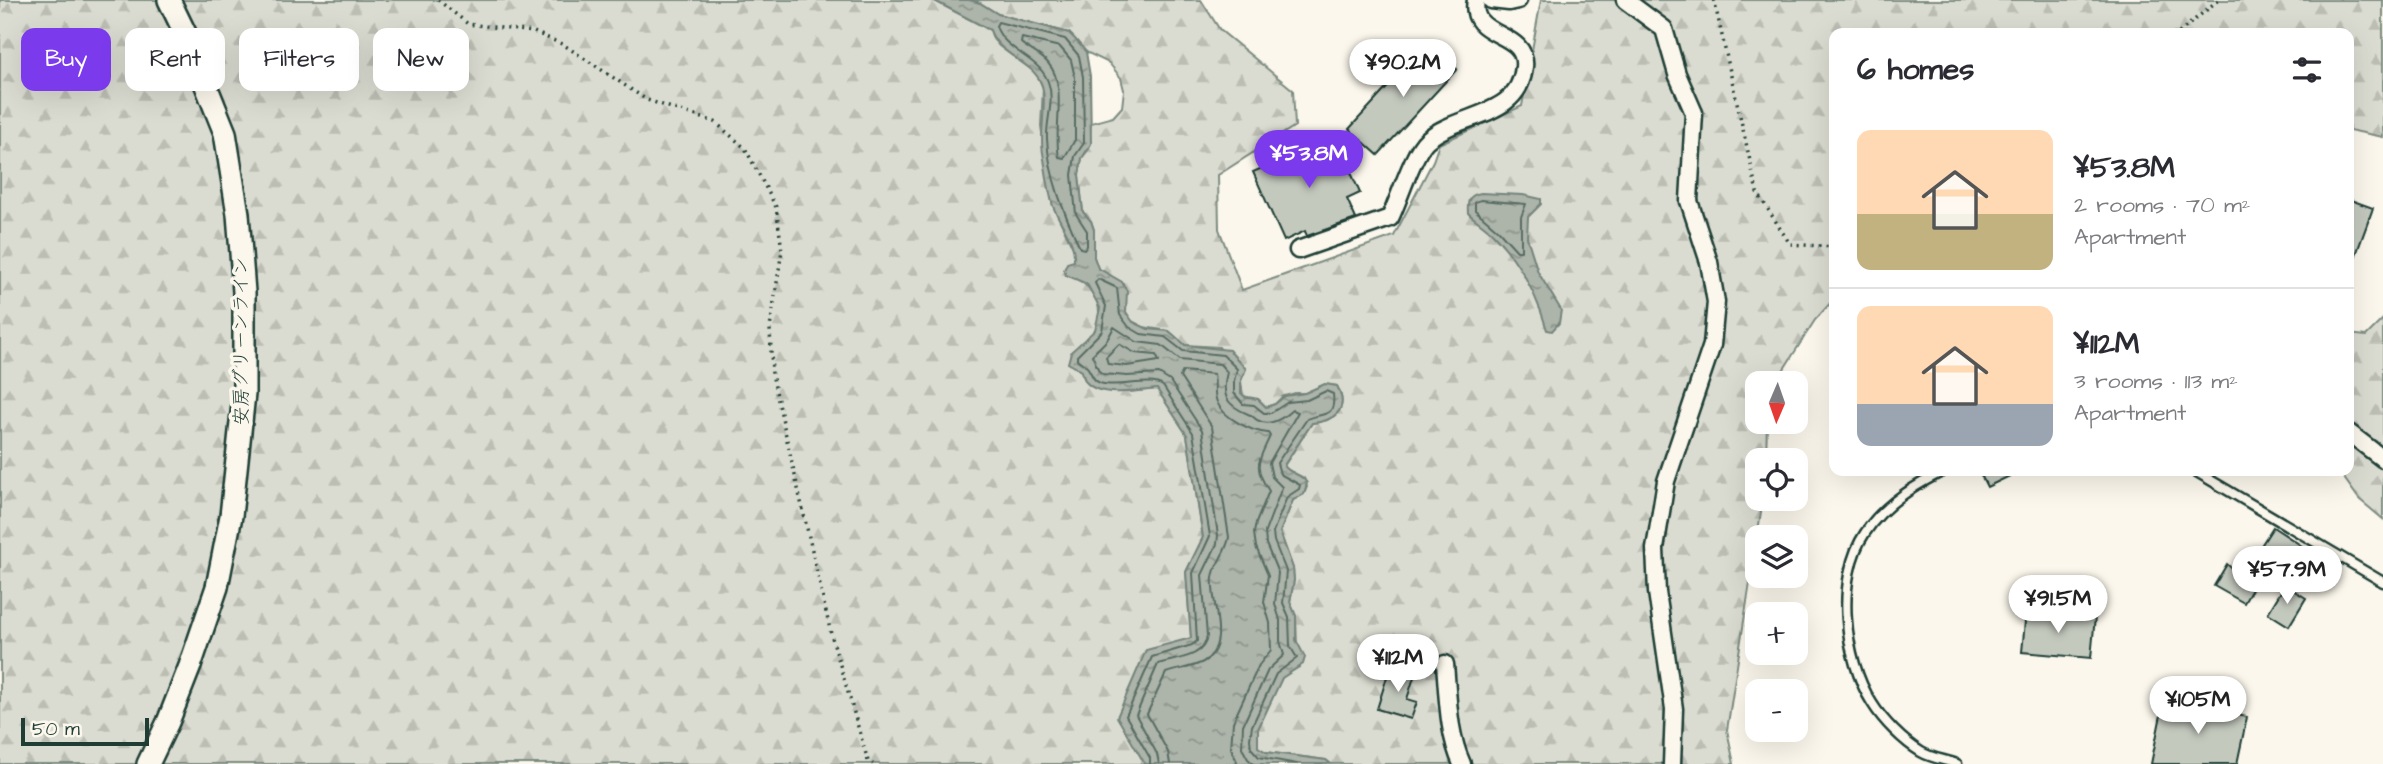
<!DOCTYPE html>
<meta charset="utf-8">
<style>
body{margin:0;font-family:"Architects Daughter","Klee One",sans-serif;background:#f2f2f3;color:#2b2b33;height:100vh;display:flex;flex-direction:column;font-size:26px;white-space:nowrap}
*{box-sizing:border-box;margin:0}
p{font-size:23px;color:#7c7c81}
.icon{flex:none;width:38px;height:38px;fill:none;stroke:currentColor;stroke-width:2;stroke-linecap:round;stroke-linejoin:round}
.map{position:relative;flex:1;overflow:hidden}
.panel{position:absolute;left:1829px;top:28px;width:525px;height:448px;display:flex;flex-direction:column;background:#fff;border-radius:14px;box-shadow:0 7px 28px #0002}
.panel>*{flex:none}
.hud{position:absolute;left:21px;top:28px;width:665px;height:63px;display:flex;gap:14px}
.needle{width:46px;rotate:182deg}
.tools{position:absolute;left:1745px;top:371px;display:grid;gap:14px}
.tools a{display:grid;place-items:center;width:63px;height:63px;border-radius:14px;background:#fff;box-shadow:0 7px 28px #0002;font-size:35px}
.scale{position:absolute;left:21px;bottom:18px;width:128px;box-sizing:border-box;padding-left:7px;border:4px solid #1f3d34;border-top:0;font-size:19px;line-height:24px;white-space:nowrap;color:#1f3d34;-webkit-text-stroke:5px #fbf7ec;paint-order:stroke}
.price{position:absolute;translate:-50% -60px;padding:0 16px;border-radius:24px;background:#fff;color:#222;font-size:23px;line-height:46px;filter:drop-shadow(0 2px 4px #0008)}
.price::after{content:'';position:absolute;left:50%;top:42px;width:21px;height:16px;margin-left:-10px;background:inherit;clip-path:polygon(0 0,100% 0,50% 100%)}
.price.on{background:#7c3aed;color:#fff}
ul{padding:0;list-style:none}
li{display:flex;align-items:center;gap:21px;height:175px;padding:0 28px}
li+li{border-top:2px solid #e1e1e2}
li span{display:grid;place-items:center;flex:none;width:196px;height:140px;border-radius:14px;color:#555}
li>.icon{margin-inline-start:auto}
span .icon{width:84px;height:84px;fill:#fffc;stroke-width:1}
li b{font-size:30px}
h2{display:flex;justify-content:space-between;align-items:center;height:84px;padding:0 28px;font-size:30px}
.chip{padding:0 24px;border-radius:14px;background:#fff;box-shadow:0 7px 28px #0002;font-size:24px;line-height:63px}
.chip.on{background:#7c3aed;color:#fff}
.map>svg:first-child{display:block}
.forest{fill:url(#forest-firs);stroke:#7d8c82;stroke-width:2}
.water{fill:url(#water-ripples);stroke:#74847b;stroke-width:2}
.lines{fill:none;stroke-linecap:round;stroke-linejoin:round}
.shore{stroke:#586d63;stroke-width:2}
.building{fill:#c4c9be;stroke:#1f3d34;stroke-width:2}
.service-casing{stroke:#1f3d34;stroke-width:13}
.minor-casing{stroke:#1f3d34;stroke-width:21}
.tertiary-casing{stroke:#1f3d34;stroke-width:26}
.path{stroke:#1f3d34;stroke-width:3.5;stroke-dasharray:2 5;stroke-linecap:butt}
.service{stroke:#fbf7ec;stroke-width:8}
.minor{stroke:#fbf7ec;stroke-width:16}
.tertiary{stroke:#fbf7ec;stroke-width:21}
.labels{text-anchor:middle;stroke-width:7;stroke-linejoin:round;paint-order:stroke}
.street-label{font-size:19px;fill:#1f3d34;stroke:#fbf7ec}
</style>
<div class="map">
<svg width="2383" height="764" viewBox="0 0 2383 764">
<defs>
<pattern id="forest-firs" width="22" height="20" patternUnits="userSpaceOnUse" patternTransform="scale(1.75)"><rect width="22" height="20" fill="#dbdcd1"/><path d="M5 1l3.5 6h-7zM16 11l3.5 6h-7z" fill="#bcbeb4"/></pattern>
<pattern id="water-ripples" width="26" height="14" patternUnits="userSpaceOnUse" patternTransform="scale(1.75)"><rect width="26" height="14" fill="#adb4aa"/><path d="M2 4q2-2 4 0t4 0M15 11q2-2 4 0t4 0" fill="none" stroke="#8c948b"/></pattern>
</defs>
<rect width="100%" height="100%" fill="#fbf7ec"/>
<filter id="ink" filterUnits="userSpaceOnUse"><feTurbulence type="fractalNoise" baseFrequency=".0143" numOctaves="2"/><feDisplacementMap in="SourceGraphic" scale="14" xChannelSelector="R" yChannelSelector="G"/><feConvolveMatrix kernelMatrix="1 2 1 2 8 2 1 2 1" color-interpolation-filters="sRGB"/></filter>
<g filter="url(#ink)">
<path class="forest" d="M0,0H933L990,30L993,39L999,46L1036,73L1040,81L1043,88L1041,126L1053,206L1075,252L1074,261L1066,275C1090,281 1107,305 1095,330C1091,338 1078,346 1071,352L1086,382L1127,392L1157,389L1187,435L1203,538L1186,572L1191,638L1118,717L1145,764H0Z
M969,0H1201L1220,30L1293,90L1295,126L1218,175L1219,229L1242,290L1394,236L1433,161L1439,144L1522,106L1541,0H2383V137L2349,130L2348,33H1834V299L1815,320L1775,383H1757V422H1767L1766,460H1757V499H1763L1727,730L1734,764H1331L1326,760L1266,752L1258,747V729L1282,677L1299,667L1305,657L1297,645L1296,616L1290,602L1294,580L1293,569L1280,532L1293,500L1304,494L1307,487L1304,478L1288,470L1284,466L1312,423C1334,421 1350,410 1337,386L1325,384L1305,393H1295L1282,397L1275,404L1266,407L1258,399L1243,396L1241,381L1219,347L1185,345L1169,331L1143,327L1130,320L1126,312V303L1107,275L1098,269L1094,257V230L1091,221L1083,212L1079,175L1082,158L1089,149L1091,123L1113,117L1122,107L1124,90L1121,78L1109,63L1086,52L1069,33L998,14L980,3Z
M2383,319V519L2359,499L2339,471H2348L2349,334L2366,336Z"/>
<path class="water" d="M933,0H969L980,3L998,14L1069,33L1075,39L1086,52L1090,76L1091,144L1082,158L1079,175L1083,212L1091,221L1094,230V257L1098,268L1122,282L1127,291L1126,312L1133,322L1148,329L1169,331L1185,345L1229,350L1246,369L1241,381V393L1246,398L1258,399L1266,407L1275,404L1285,396L1305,393L1325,384L1337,386C1350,410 1334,421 1312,423L1284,465C1288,474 1301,473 1307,483L1304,494L1293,500L1280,532L1293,568L1294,580L1290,602L1296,616V640L1305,657L1303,664L1282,678L1258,729V747L1266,752L1326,760L1331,764H1145L1117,717L1146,650L1191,638L1186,572L1203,537L1187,435L1157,389C1139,391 1099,398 1086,382C1084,379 1083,375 1082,371L1068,363L1071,352L1095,330L1100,308L1087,284L1066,275L1064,270L1067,263L1074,261C1076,242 1060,224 1053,206C1048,190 1046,170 1043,153C1039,133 1048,98 1041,83C1031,60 999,56 990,30Z
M1481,193L1523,195L1541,199V204L1528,217L1527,237L1538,272L1561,310L1559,323L1552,331L1547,330C1537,295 1519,261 1493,234C1485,226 1475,220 1468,213C1467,200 1469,195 1481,193Z"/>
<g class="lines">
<path class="shore" d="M998,22L1065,39L1079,56L1083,77L1084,143L1075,156L1072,175L1076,214L1087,231V246L1085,249L1080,248C1064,213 1049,177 1047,139C1046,121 1054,102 1049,85C1042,57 1005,53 996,26Z
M1022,38L1060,47L1071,60L1075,78V140L1064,158L1059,157C1053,127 1068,86 1048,63C1041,55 1029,50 1021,43Z
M1481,200L1526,204L1521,217V251H1517L1498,230L1475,210V202Z
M1119,344L1135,353L1156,355L1159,361L1127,366L1108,364L1106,357Z
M1150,764V758L1126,716L1152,657L1192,645L1197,641L1193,573L1210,536L1193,433L1163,386C1150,377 1118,389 1100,383C1091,380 1092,371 1086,366C1083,363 1080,362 1077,359V356L1102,331L1106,306L1095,283L1098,279L1117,288L1120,315L1129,327L1141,334L1165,337L1183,351L1223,355L1237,369L1234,381V393L1243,404L1254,405L1264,413H1271L1288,402L1307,400L1326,391L1333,394C1336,419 1322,412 1307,419L1277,463L1280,474L1300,485L1299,489L1287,497L1273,532L1274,541L1286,571L1283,603L1289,617L1290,646L1297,658L1276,674L1252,726L1250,739L1251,748L1259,757L1297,764
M1159,764L1157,754L1136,715L1158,664C1175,658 1204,659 1207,636L1202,575L1217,544L1218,535L1202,430L1170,381L1159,374L1127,376L1103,374L1099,371L1092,355L1107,340L1114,327L1137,342L1161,345L1180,360L1220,364L1227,372C1221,396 1226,405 1248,414C1252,415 1254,418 1257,420C1270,427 1282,419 1292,410L1298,412L1269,463L1272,477L1282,487L1265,532L1266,544L1278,573L1275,604L1280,620V641L1284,655L1268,670L1243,725L1242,748L1248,759L1254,764
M1170,764L1168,752L1147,714L1166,673C1177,669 1192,668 1203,662C1232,646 1210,603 1213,578C1214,564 1227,552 1229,537L1212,427L1180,377L1183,371L1214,374C1216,383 1213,393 1217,402C1223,418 1252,432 1268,433L1270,436C1259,461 1252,465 1269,491L1256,523L1254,533L1256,547L1268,575L1264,602L1270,623L1271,650L1259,665L1233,722L1231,748L1238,764"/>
</g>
<path class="building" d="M1428,43L1457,69L1378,155L1349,129Z
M1335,136L1360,193L1347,199L1356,219L1307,236L1305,231L1284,241L1253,172Z
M2348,199L2373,208L2350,271H2348Z
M1979,471H2020L1987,487Z
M2273,527L2302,546L2279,583L2262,572L2244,603L2214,586L2227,564L2241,577Z
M2285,585L2306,598L2289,626L2268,613Z
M2026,611L2095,617L2091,658L2022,652Z
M1390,667L1415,674L1407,699L1417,702L1411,719L1377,709Z
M2164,700L2247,717L2237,764H2151Z"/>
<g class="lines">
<g class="service-casing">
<path id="service" d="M1944,471C1915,485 1883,505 1865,533C1835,577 1844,659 1872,703C1883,721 1903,741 1921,752C1931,758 1946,760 1957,764
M2195,471L2383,582"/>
</g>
<g class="minor-casing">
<path id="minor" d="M1491,0L1509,2L1518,0
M1625,0L1664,29L1677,74L1694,113L1689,201L1709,262L1716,302L1712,345L1666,481L1655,549L1657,592L1674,709L1672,764
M1298,250L1390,218C1399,200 1413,152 1427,140C1459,112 1519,119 1524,67C1528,29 1468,40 1476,0
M2348,432L2383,459
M1445,664C1448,697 1448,734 1462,764"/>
</g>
<g class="tertiary-casing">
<path id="tertiary" d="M148,764L168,722L190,666L217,587L231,516L244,394V292L238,214L225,133L185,33L169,0"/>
</g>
<path class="path" d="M438,0L468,24L534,32L564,45L647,100L715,122L745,148L776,207L782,250L770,328L772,374L831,634L868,761L873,764
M1714,0L1757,192L1790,244L1834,247
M2179,33L2218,0"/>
<use href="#service" class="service"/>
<use href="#minor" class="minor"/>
<use href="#tertiary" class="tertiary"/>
</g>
</g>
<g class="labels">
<g class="street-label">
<text transform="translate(240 341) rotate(-90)" y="7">安房グリーンライン</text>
</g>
</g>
</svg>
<div class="tools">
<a><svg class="needle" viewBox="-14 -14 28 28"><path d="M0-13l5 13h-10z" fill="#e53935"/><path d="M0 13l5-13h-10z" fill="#7c7c81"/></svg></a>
<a><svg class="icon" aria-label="locate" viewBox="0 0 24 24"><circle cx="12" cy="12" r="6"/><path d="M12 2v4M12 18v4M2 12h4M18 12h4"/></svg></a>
<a><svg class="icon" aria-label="layers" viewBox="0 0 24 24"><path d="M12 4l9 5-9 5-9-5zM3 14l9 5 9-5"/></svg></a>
<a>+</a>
<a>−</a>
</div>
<div class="scale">50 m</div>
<b class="price" style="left:1403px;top:99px">¥90.2M</b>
<b class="price on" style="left:1309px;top:190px">¥53.8M</b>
<b class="price" style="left:2287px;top:606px">¥57.9M</b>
<b class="price" style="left:2058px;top:635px">¥91.5M</b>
<b class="price" style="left:1398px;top:694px">¥112M</b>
<b class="price" style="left:2198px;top:736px">¥105M</b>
<div class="hud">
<a class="chip on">Buy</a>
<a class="chip">Rent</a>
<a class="chip">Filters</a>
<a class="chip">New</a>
</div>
<section class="panel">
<h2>6 homes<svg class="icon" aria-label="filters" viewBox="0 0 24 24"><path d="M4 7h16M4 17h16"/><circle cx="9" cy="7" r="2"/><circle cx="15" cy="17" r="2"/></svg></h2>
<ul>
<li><span style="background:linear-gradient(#ffd9b3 60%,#c2b280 0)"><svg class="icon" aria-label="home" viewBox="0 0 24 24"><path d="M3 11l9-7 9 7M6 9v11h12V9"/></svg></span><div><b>¥53.8M</b><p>2 rooms · 70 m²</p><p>Apartment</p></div></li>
<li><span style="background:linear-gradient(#ffd9b3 70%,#9aa5b1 0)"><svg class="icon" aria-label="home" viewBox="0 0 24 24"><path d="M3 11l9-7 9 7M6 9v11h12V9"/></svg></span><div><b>¥112M</b><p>3 rooms · 113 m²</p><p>Apartment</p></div></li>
</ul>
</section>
</div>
